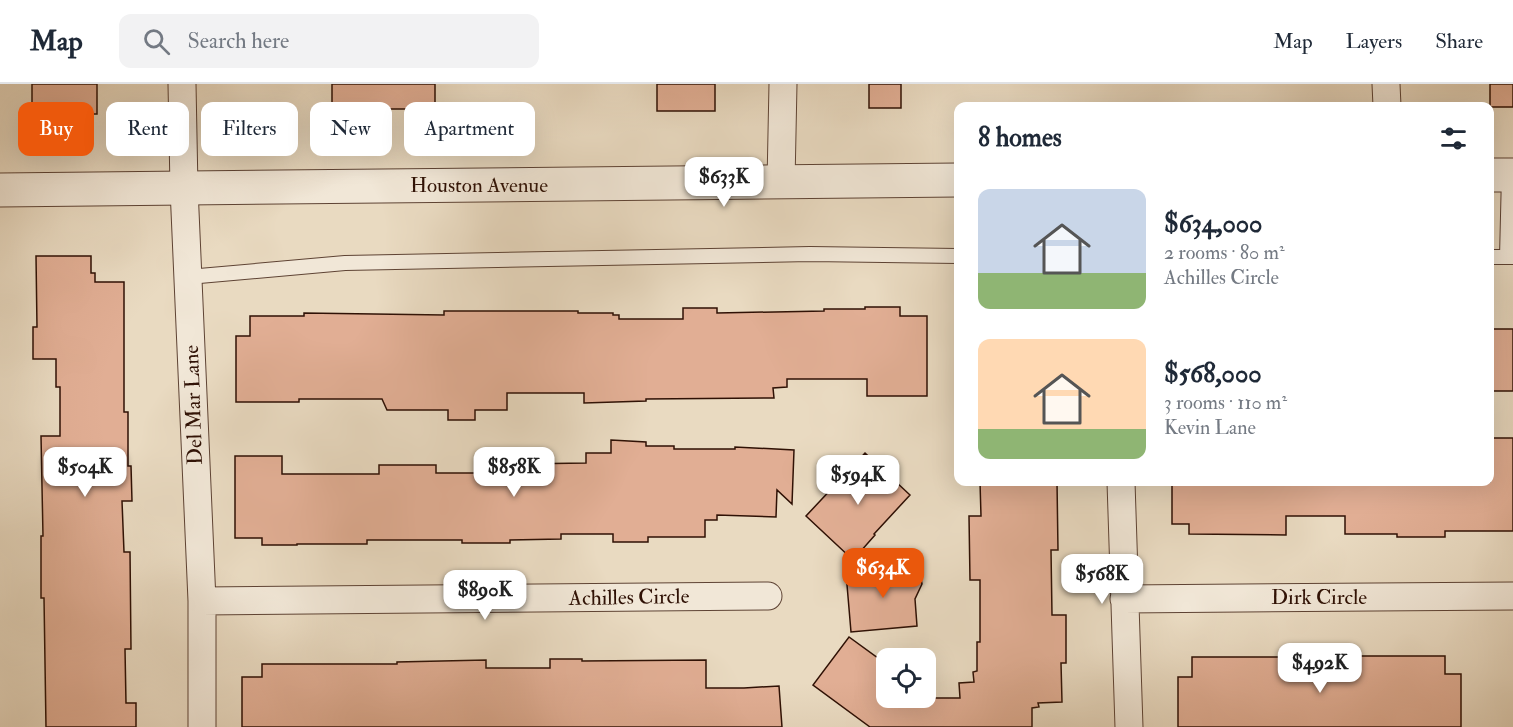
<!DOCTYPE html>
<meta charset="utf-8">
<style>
body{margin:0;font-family:"IM FELL Double Pica",serif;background:#f2f2f3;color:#1f2937;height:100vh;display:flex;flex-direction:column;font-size:22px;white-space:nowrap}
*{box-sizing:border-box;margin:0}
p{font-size:20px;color:#747a83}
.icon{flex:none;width:33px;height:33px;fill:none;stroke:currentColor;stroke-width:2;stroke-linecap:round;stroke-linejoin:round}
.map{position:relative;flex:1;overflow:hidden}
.drawer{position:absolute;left:954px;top:18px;width:540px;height:384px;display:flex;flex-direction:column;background:#fff;border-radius:12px;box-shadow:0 6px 24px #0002}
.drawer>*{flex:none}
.hud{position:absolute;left:18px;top:18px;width:570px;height:54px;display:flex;gap:12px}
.controls{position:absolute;left:876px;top:564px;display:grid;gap:12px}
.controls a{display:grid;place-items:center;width:60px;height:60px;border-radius:12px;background:#fff;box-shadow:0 6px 24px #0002;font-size:30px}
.price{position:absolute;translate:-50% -51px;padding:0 14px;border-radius:12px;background:#fff;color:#222;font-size:20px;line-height:39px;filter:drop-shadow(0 2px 3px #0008)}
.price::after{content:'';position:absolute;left:50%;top:36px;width:18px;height:14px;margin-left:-9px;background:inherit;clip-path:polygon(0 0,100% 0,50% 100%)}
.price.selected{background:#ea580c;color:#fff}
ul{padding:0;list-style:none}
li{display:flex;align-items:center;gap:18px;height:150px;padding:0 24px}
li span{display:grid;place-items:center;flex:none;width:168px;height:120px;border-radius:12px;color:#555}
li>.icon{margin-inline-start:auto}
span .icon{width:72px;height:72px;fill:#fffc;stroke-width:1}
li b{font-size:26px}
h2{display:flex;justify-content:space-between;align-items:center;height:72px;padding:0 24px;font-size:26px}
.chip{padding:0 21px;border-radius:12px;background:#fff;box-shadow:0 6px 24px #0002;font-size:21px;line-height:54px}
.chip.selected{background:#ea580c;color:#fff}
header{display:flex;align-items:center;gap:36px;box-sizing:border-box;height:84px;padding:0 30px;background:#fff;border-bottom:2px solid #e0e1e3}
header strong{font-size:28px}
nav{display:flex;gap:33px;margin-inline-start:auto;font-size:21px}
.search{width:420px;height:54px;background:#f2f2f3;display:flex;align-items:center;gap:15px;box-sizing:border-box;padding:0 21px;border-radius:12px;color:#747a83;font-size:22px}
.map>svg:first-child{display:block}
.building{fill:#e1ae94;stroke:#2f1105;stroke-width:1.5}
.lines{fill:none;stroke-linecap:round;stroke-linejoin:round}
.service-casing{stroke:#5e4334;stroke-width:16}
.minor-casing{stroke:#5e4334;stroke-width:29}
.tertiary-casing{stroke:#5e4334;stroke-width:35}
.service{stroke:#f1e7d7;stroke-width:14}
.minor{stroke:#f1e7d7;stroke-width:27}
.tertiary{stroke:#f1e7d7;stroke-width:33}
.labels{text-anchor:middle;stroke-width:4.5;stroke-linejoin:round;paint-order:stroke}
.street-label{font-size:21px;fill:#2f1105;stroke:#f1e7d7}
</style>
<header>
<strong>Map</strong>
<div class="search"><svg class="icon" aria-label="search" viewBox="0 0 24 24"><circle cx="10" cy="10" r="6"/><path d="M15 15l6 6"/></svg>Search here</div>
<nav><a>Map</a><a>Layers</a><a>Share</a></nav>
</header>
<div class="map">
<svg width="1513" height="643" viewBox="0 0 1513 643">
<rect width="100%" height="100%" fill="#e9dac1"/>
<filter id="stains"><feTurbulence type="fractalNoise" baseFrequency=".00333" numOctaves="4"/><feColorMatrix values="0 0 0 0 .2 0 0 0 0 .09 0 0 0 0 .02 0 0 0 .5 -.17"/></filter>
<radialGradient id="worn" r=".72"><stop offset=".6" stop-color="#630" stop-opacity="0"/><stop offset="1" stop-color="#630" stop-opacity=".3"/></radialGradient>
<path class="building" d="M32,0H97V30H32Z
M332,0H435V25H332Z
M657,0H715V27H657Z
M869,0H901V24H869Z
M1490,0H1513V23H1490Z
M36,172H91V189H95V198H124V328H128V382H131L132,417H122L124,468H130L131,565H125L126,619H136V643H46L44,514H41V452H43L41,352H60V303H56V275H33V243H37Z
M865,223H900V232H927V312H867V295H787V303L773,304L774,314L646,315V317L584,319V309H507V326H475V336H448V326H387L382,315H299V318H236V252H250V232H304V229L444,231V227H578V229H613V231H619V235H683V224H717V229L824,227V225H865Z
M1490,245H1513V307H1490Z
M1490,354H1513V447H1445V453H1397V450H1345V432H1286V451L1189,450V440H1172V398H1490Z
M611,356L646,358V362H674V365H735V363L794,366L792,420L777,406L776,433L717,431V436H705V453H648V458H613V450H561V455L510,456V459H462V456H367V460H297V461H262V454H235V372H282V390H379V381H436V389H519V380L586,379V369H611Z
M865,369L910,411L874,450L875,451L853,476L806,432Z
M980,398H1057L1058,466H1051L1052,531H1066V579H1061L1062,618L1038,619L1039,623L1032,624V643H870L813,601L849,553L886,580V614H960L959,599L974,598L973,588L977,587V558H980V496H970L969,432H981Z
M912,483V486L919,485L922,500L915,515L917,542L851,548L846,489Z
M1347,572H1445V590H1461V643H1178V593H1192V573H1292V584H1347Z
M550,575H582V577L706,576V604H744L779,602L782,643H242V593H262V580H397V578L486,576V584H550Z"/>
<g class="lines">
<g class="service-casing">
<path id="service" d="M1490,173H1513
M1507,173L1509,91
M188,193L345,179L810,170L958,172"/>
</g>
<g class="minor-casing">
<path id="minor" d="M182,0L184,104L202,517V643
M1386,0L1387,22
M781,98L783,0
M1121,398L1129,643
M1124,515L1513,512
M202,517L768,512"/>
</g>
<g class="tertiary-casing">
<path id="tertiary" d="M1490,91H1513
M0,106L958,96"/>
</g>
<use href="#service" class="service"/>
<use href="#minor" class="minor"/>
<use href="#tertiary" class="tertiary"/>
</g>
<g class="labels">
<g class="street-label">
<text x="479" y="108">Houston Avenue</text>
<text transform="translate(193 321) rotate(-92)" y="7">Del Mar Lane</text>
<text transform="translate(629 513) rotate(-1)" y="7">Achilles Circle</text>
<text x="1319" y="520">Dirk Circle</text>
</g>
</g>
<rect width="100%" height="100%" filter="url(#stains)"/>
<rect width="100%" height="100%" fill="url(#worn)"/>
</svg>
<div class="controls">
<a><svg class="icon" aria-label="locate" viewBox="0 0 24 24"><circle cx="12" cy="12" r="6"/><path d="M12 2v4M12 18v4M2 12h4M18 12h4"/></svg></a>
</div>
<b class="price" style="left:724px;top:124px">$633K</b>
<b class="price" style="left:85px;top:414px">$504K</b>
<b class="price" style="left:514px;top:414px">$858K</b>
<b class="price" style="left:858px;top:422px">$594K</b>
<b class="price selected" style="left:883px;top:515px">$634K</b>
<b class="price" style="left:1102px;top:521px">$568K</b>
<b class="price" style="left:485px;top:537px">$890K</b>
<b class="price" style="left:1320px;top:610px">$492K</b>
<div class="hud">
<a class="chip selected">Buy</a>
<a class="chip">Rent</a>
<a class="chip">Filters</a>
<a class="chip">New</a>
<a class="chip">Apartment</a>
</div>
<section class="drawer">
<h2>8 homes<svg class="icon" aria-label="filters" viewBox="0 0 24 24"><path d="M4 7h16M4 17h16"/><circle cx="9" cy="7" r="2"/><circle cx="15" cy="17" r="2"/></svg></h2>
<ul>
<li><span style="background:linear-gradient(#c9d6e8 70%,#8fb573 0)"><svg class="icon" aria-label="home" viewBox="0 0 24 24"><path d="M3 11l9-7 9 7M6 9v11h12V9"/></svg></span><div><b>$634,000</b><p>2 rooms · 80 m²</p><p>Achilles Circle</p></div></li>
<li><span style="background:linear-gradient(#ffd9b3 75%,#8fb573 0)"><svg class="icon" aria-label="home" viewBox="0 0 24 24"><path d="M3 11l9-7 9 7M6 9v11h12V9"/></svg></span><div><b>$568,000</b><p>3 rooms · 110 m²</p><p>Kevin Lane</p></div></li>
</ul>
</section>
</div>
